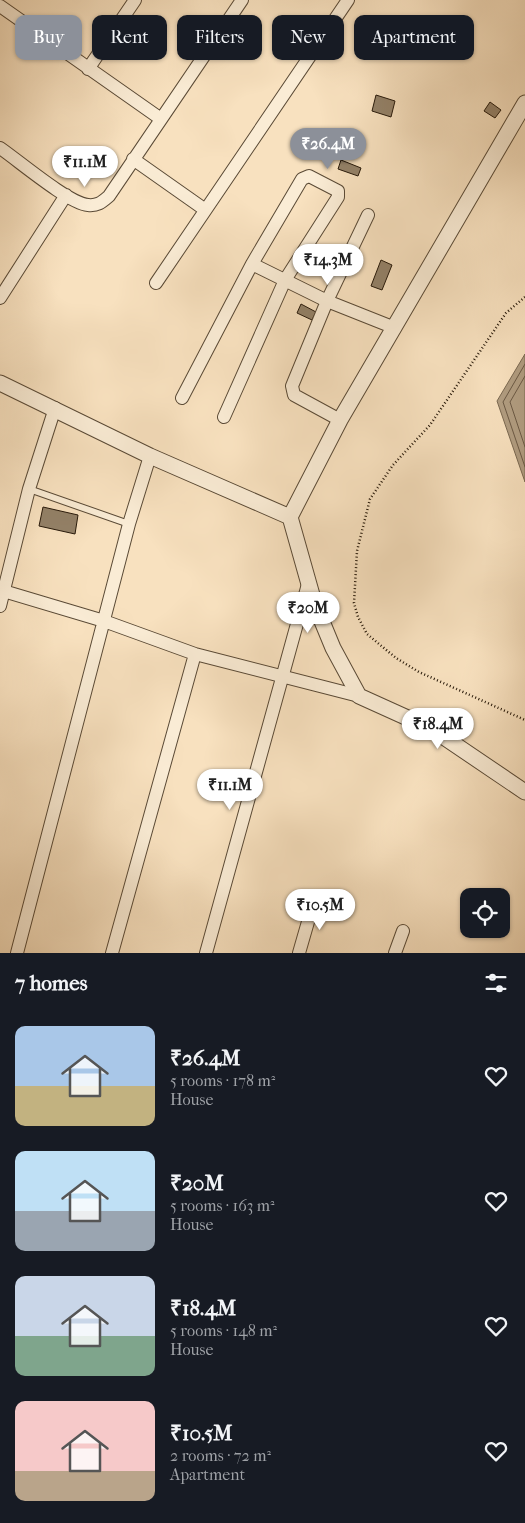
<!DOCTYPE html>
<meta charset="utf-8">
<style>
body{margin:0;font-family:"IM FELL French Canon",serif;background:#242831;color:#f1f3f6;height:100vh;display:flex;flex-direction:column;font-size:19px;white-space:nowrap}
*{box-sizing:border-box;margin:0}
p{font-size:16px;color:#9ea1a6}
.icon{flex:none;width:28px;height:28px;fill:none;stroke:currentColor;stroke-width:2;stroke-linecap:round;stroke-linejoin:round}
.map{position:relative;height:953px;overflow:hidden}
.panel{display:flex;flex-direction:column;background:#171b24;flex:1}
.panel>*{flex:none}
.hud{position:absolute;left:15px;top:15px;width:495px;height:45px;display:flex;gap:10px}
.buttons{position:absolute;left:460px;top:888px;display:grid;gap:10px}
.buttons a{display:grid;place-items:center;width:50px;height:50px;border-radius:10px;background:#171b24;box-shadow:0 1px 4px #0004;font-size:25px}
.price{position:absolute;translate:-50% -42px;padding:0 11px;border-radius:18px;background:#fff;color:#222;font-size:16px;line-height:32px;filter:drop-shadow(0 1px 2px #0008)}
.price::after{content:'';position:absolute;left:50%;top:30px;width:15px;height:11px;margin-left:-8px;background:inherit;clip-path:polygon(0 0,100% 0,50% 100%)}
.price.selected{background:#8c9099;color:#fff}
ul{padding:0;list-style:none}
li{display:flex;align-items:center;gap:15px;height:125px;padding:0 15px}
li span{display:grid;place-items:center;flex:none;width:140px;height:100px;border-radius:10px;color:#555}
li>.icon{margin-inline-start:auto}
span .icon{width:60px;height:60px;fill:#fffc;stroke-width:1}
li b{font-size:21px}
h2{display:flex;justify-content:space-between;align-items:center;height:60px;padding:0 15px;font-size:21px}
.chip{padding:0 18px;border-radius:10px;background:#171b24;box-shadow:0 1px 4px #0004;font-size:18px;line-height:45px}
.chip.selected{background:#8c9099;color:#fff}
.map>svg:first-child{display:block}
.water{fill:#b19d81;stroke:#796851}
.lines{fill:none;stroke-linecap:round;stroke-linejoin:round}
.shore{stroke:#6c5a45;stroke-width:1}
.building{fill:#938168;stroke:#261809}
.service-casing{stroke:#5a4a36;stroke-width:8}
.minor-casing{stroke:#5a4a36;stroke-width:14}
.tertiary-casing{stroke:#5a4a36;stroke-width:17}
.path{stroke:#261809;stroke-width:2.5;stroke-dasharray:1 2.5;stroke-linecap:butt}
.service{stroke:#faecd5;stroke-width:6}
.minor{stroke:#faecd5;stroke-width:12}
.tertiary{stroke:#faecd5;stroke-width:15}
</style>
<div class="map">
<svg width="525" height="953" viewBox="0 0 525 953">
<rect width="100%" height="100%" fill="#f8e1bf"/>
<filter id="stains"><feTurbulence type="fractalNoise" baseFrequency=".004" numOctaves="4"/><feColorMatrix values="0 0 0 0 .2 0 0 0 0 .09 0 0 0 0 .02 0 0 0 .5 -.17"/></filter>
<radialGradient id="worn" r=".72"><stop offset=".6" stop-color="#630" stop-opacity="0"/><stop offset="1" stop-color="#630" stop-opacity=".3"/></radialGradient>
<path class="water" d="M525,354V482L497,401Z"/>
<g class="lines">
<path class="shore" d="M525,364L503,402L525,467
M525,376L510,402L525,447"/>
</g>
<path class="building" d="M376,95L395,101L391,117L372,111Z
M490,102L501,110L495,118L484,111Z
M341,160L361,168L358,176L338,169Z
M381,260L392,265L382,290L371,286Z
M301,304L316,312L312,320L297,313Z
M43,507L78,515L75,534L39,526Z"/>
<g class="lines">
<g class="service-casing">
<path id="service" d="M29,489L129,524"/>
</g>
<g class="minor-casing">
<path id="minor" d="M0,6L161,119
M88,69L135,0
M0,148C19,161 68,203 88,205C98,206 102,202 109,196L242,0
M133,159L204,209
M252,264L327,301L395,328
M156,283L348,0
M0,298L66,195
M182,398L252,264L302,179L309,176L338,191V197L285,280L224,417
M340,420L294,395L292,386L327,301L368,215
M0,590L104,621L195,654L359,696
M0,606L29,489L55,408
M17,953L129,524L150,456
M112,953L195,654
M206,953L308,584
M299,953L314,901
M395,953L403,931"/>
</g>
<g class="tertiary-casing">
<path id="tertiary" d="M525,103L340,420L290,517L314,602L333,648L359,696L432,729L525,792
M0,383L150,456L290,517"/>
</g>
<path class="path" d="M525,297L506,313L430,425L393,465L370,499L357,551L354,603L358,617L367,634L396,658L419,672L525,720"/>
<use href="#service" class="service"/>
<use href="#minor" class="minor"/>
<use href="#tertiary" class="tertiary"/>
</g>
<rect width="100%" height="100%" filter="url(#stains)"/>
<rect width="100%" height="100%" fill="url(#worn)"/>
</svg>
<div class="buttons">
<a><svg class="icon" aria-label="locate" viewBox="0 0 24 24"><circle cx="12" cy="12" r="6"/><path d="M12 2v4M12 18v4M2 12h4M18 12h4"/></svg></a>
</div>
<b class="price selected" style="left:328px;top:170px">₹26.4M</b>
<b class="price" style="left:85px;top:188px">₹11.1M</b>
<b class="price" style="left:328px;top:286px">₹14.3M</b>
<b class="price" style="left:308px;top:634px">₹20M</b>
<b class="price" style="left:438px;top:750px">₹18.4M</b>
<b class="price" style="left:230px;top:811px">₹11.1M</b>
<b class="price" style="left:320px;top:931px">₹10.5M</b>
<div class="hud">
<a class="chip selected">Buy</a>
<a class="chip">Rent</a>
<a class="chip">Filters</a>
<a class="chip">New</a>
<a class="chip">Apartment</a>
</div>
</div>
<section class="panel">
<h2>7 homes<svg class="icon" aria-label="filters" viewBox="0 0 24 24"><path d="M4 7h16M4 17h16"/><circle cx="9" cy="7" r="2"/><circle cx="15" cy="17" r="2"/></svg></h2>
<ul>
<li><span style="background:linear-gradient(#a9c7e8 60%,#c2b280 0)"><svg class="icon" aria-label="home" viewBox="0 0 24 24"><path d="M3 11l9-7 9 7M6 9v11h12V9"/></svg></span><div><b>₹26.4M</b><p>5 rooms · 178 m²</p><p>House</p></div><svg class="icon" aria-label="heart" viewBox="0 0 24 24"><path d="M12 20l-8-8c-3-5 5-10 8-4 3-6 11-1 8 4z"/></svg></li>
<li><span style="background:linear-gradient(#bfe0f5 60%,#9aa5b1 0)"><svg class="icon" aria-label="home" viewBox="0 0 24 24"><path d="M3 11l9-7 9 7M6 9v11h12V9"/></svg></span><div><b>₹20M</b><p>5 rooms · 163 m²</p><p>House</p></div><svg class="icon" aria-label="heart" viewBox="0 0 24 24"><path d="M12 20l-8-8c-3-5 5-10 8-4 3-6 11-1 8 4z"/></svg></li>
<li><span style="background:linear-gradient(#c9d6e8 60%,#7fa58c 0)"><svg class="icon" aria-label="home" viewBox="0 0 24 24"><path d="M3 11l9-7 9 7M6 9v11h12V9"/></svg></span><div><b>₹18.4M</b><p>5 rooms · 148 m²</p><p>House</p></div><svg class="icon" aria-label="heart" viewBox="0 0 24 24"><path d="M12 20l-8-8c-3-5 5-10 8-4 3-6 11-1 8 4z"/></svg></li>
<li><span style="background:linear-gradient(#f6c9c9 70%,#b9a48a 0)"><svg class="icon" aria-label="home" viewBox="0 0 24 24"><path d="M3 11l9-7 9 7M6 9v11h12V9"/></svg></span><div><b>₹10.5M</b><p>2 rooms · 72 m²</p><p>Apartment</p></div><svg class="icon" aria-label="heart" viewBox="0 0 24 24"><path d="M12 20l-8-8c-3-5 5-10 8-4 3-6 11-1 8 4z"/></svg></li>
</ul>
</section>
